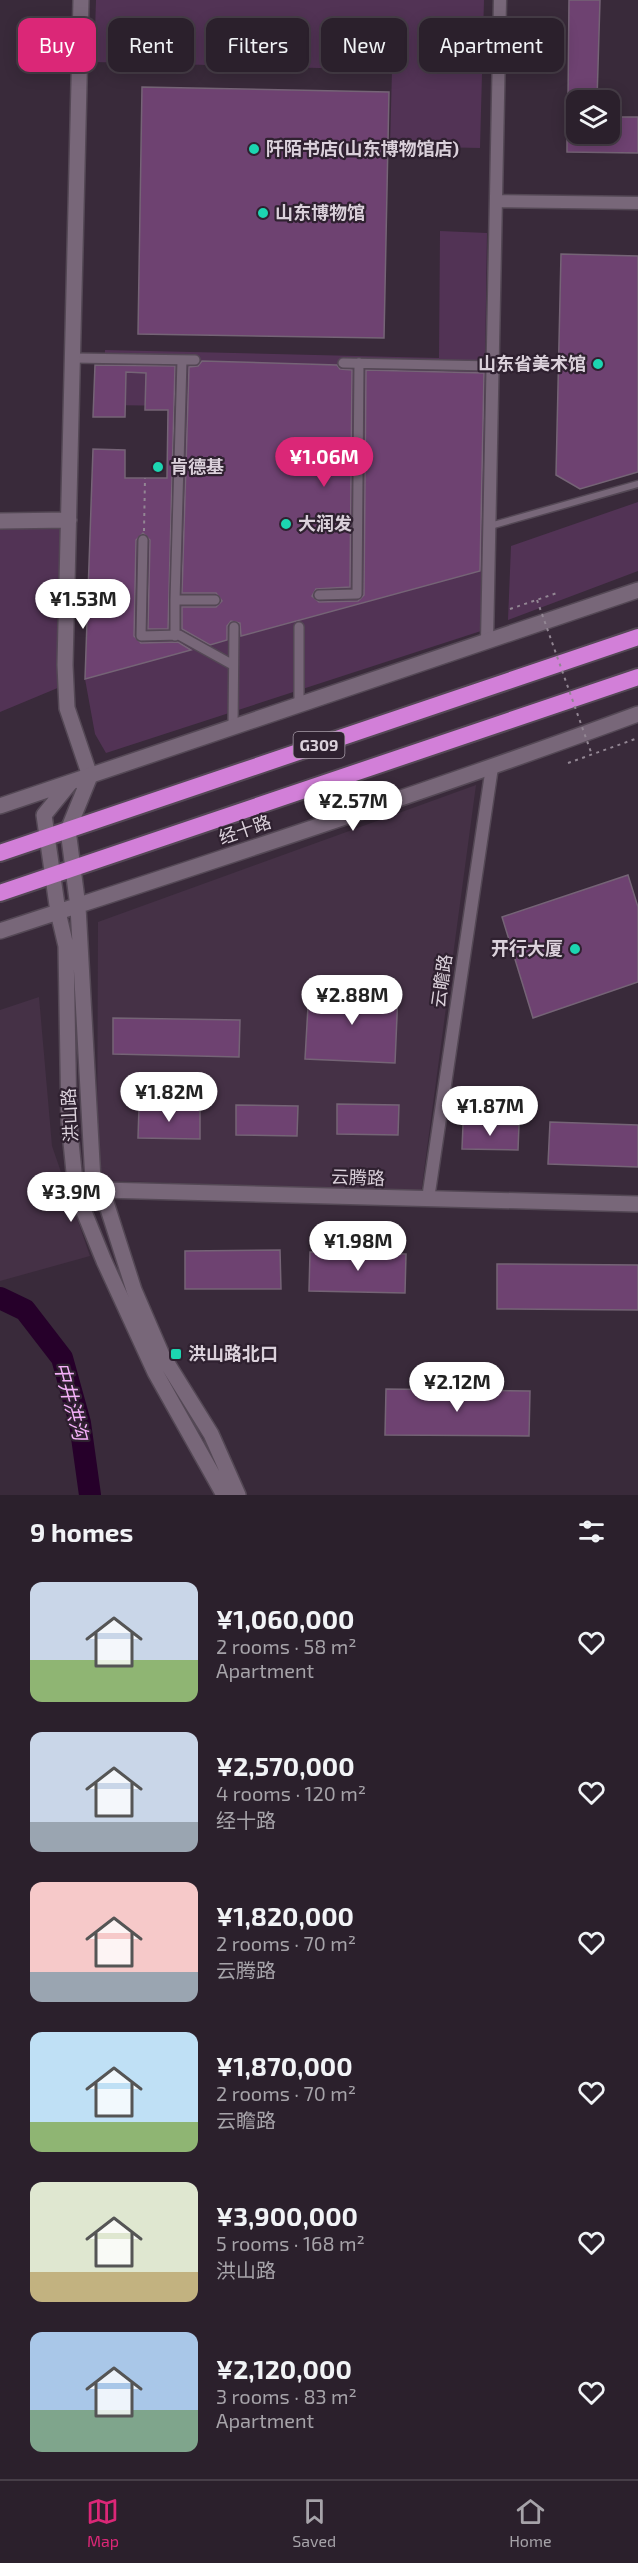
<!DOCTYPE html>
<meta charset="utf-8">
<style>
body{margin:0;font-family:"Exo 2","Noto Sans SC",sans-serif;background:#372d38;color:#f1f3f6;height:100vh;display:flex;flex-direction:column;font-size:22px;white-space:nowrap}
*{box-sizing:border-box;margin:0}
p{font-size:20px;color:#a6a3a9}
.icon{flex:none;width:33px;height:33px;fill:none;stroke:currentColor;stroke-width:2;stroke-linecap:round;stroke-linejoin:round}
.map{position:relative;height:1495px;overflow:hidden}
.details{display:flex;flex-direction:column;background:#2b202c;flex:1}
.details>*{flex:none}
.hud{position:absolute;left:18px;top:18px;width:603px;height:54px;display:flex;gap:12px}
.fabs{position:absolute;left:566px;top:90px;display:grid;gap:12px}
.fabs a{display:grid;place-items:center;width:54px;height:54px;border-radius:12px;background:#2b202c;box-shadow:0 3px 15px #0003,0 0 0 2px #473e48;font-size:30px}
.price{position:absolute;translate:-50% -51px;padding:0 14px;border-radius:21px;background:#fff;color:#222;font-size:20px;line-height:39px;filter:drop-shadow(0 2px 3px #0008)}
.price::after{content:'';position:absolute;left:50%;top:36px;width:18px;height:14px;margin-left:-9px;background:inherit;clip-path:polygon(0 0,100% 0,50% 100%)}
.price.selected{background:#db2777;color:#fff}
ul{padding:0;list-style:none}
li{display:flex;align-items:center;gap:18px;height:150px;padding:0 30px}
li span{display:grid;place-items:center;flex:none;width:168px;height:120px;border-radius:12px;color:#555}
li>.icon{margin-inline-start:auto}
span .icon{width:72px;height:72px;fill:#fffc;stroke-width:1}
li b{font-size:26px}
h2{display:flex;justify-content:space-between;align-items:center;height:72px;padding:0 30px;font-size:26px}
.chip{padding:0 21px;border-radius:12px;background:#2b202c;box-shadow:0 3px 15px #0003,0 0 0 2px #473e48;font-size:21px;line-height:54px}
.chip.selected{background:#db2777;color:#fff}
.menu{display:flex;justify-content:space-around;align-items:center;height:84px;border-top:2px solid #473e48;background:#2b202c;font-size:16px;color:#a6a3a9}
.menu a{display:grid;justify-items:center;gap:3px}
.menu .selected{color:#db2777}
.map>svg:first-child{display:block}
.built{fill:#453146}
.green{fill:#523355}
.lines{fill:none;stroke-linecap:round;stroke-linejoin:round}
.river{stroke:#26002a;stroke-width:22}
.building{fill:#6e4271;stroke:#756476;stroke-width:1.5}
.service-casing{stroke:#544855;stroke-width:9}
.pedestrian-casing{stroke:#544855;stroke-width:12}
.minor-casing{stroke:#544855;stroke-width:15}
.tertiary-casing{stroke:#544855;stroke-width:18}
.secondary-casing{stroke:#544855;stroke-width:18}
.trunk-casing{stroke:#544855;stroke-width:20}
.path{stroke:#928693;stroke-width:2;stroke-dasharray:3 4.5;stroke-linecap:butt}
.service{stroke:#786779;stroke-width:6}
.pedestrian{stroke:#786779;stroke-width:9}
.minor{stroke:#786779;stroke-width:12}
.tertiary{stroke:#786779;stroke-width:15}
.secondary{stroke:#786779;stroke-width:15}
.trunk{stroke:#d27fd8;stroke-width:16}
.path-bridge{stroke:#928693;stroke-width:2;stroke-dasharray:3 4.5;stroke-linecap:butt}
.poi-dot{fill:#1cd5b1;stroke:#2f2130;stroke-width:2}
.labels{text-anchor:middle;stroke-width:4.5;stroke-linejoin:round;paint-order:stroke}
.shield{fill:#2f2130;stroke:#a79ca8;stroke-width:1.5}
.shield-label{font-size:16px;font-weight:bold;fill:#dbd1db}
.poi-label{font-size:18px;font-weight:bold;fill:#dbd1db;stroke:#2f2130;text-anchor:start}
.street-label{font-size:18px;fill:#dbd1db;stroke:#2f2130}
.water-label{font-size:20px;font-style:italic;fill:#f4b0f8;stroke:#2f2130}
</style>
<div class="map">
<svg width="638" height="1495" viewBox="0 0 638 1495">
<rect width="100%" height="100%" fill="#392a3a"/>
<path class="built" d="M476,785L421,1193L97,1180L98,922Z
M39,997L52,1146L90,1256L0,1281V1010Z"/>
<path class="green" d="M96,0H484L480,148L390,146L392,70L94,62Z
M440,231L487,233L481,631L106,753L95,734L85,679L93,449L125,450L124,539L178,541L182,406L103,405L105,350L439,358Z
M638,502V571L508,620L511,546Z
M61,528L60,687L0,712V529Z"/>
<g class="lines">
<path class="river" d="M0,1298L25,1310L62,1358L80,1423L90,1495"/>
</g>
<path class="building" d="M569,0H600L597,100H568Z
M142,87L389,92L384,338L138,334Z
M609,117H638V153L567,152V134H609Z
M561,254L638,256V472L580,489L556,475Z
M202,361L337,365L340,369L352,370L350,587L316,589L312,596L319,602L358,601L364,595L366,370L484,373L480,571L241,636L240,623L231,621L227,626V640L210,645L182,629V607H216L222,601L216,593H182L189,367L198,366Z
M95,365L175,366L168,629H148L150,540L143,533L136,540L134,636L141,643L178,642L191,650L85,679L93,449L125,450V478H167L168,410H145L146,373L126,372L125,417H93Z
M628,875L638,907V982L533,1018L502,917Z
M309,989L398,993L395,1063L305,1059Z
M113,1018L240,1020L239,1057L113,1054Z
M337,1104L399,1105L398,1135L337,1134Z
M236,1105L298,1106L297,1136L236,1135Z
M139,1107L200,1108V1139L138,1138Z
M550,1122L638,1125V1167L548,1164Z
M463,1124L519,1125L518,1150L462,1149Z
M280,1250L281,1289H185V1251Z
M310,1252L406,1254L405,1293L309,1291Z
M497,1264L638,1265V1310L497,1309Z
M386,1389L530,1391L529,1436L385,1435Z"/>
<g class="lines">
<g class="service-casing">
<path id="service" d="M490,526L638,484"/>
</g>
<g class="pedestrian-casing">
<path id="pedestrian" d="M73,358L195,360
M182,360L175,600H215
M343,363L493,366
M143,540L141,636L179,635L233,665
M319,595L357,594L359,363
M299,627V704
M175,636V600
M233,727L234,627"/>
</g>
<g class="minor-casing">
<path id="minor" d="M496,201L638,203
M487,641L500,0
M428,1199L492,767"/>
</g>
<g class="tertiary-casing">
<path id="tertiary" d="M81,0L65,665L67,708L90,776
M0,521L69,520
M76,1192L102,1190L638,1204"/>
</g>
<g class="secondary-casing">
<path id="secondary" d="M90,776L68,830L78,907L93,1181L102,1190L134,1290L162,1355L211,1434L238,1495
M70,783L44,815L58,912L66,946L69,1122L76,1192L104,1261L155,1372L224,1495
M0,806L638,590
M0,931C213,861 427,792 638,714"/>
</g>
<g class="trunk-casing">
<path id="trunk" d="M0,853L638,637
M0,893L638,677"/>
</g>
<path class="path" d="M144,531L145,478
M568,763L638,738"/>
<use href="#service" class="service"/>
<use href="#pedestrian" class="pedestrian"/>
<use href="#minor" class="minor"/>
<use href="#tertiary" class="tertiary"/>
<use href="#secondary" class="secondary"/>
<use href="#trunk" class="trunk"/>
<path class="path-bridge" d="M537,600L592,755
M510,609L557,593"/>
</g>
<g class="poi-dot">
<circle cx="254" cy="149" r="6"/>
<circle cx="263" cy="213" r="6"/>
<circle cx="598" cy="364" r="6"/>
<circle cx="158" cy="467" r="6"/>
<circle cx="286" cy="524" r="6"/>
<circle cx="575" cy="949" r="6"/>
<rect x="170" y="1348" width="12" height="12" rx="3"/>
</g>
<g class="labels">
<rect class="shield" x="293.5" y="732" width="51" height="26" rx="4.5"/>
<g class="shield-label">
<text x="319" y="751">G309</text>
</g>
<g class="poi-label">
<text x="266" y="155">阡陌书店(山东博物馆店)</text>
<text x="275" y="219">山东博物馆</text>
<text x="586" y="370" text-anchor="end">山东省美术馆</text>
<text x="170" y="473">肯德基</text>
<text x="298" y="530">大润发</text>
<text x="563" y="955" text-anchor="end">开行大厦</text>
<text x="188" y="1360">洪山路北口</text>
</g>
<g class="street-label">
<text transform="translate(245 830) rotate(-19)" y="6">经十路</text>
<text transform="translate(442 981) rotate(-82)" y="6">云瞻路</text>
<text transform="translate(70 1115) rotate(-93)" y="6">洪山路</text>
<text transform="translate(358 1178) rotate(2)" y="6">云腾路</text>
</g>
<g class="water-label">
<text transform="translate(71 1401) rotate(75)" y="7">中井洪沟</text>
</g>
</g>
</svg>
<div class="fabs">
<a><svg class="icon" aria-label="layers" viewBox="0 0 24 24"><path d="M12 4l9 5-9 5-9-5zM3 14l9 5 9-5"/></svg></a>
</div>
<b class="price selected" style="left:324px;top:488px">¥1.06M</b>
<b class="price" style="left:83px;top:630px">¥1.53M</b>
<b class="price" style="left:353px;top:832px">¥2.57M</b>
<b class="price" style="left:352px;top:1026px">¥2.88M</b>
<b class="price" style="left:169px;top:1123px">¥1.82M</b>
<b class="price" style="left:490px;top:1137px">¥1.87M</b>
<b class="price" style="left:71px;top:1223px">¥3.9M</b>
<b class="price" style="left:358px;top:1272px">¥1.98M</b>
<b class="price" style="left:457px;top:1413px">¥2.12M</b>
<div class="hud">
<a class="chip selected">Buy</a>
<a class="chip">Rent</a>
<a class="chip">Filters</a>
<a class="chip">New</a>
<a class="chip">Apartment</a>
</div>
</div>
<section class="details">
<h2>9 homes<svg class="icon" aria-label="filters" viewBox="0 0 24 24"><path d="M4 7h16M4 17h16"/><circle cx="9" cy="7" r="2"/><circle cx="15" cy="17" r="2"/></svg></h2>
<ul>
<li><span style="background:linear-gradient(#c9d6e8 65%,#8fb573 0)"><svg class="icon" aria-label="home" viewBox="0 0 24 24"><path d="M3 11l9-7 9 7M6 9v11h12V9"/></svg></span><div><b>¥1,060,000</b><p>2 rooms · 58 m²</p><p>Apartment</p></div><svg class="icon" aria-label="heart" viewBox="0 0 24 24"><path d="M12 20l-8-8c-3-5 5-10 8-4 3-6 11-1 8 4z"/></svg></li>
<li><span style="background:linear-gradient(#c9d6e8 75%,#9aa5b1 0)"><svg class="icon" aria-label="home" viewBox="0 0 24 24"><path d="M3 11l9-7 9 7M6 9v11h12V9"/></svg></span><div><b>¥2,570,000</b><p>4 rooms · 120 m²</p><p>经十路</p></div><svg class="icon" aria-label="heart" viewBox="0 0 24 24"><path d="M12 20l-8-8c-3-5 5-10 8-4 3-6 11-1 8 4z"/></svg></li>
<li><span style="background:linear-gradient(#f6c9c9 75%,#9aa5b1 0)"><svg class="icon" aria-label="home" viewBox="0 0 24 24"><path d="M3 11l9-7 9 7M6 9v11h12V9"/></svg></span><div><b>¥1,820,000</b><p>2 rooms · 70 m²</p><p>云腾路</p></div><svg class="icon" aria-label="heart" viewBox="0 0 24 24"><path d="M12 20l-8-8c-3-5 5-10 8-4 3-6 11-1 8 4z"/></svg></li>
<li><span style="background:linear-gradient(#bfe0f5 75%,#8fb573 0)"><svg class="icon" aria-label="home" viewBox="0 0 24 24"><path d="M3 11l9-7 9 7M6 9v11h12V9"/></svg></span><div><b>¥1,870,000</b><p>2 rooms · 70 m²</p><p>云瞻路</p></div><svg class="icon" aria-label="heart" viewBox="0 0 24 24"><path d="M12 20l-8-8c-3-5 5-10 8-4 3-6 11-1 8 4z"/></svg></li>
<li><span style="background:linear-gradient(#dfe7d0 75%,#c2b280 0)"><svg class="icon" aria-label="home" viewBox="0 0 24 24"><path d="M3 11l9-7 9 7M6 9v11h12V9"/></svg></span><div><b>¥3,900,000</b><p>5 rooms · 168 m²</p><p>洪山路</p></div><svg class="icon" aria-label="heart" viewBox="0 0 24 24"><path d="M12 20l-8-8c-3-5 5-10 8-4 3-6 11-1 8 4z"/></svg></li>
<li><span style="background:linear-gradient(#a9c7e8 65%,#7fa58c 0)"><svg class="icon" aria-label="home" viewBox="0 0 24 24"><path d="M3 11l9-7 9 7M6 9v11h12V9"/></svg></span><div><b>¥2,120,000</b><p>3 rooms · 83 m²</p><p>Apartment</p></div><svg class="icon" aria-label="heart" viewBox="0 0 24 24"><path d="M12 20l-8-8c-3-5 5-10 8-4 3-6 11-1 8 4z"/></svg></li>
</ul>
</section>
<nav class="menu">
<a class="selected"><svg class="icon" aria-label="map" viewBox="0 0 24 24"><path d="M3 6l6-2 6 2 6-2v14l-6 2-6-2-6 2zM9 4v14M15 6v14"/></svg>Map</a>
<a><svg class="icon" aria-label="saved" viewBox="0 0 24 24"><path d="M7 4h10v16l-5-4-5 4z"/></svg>Saved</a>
<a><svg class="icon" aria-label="home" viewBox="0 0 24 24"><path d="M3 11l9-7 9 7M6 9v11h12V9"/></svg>Home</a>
</nav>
